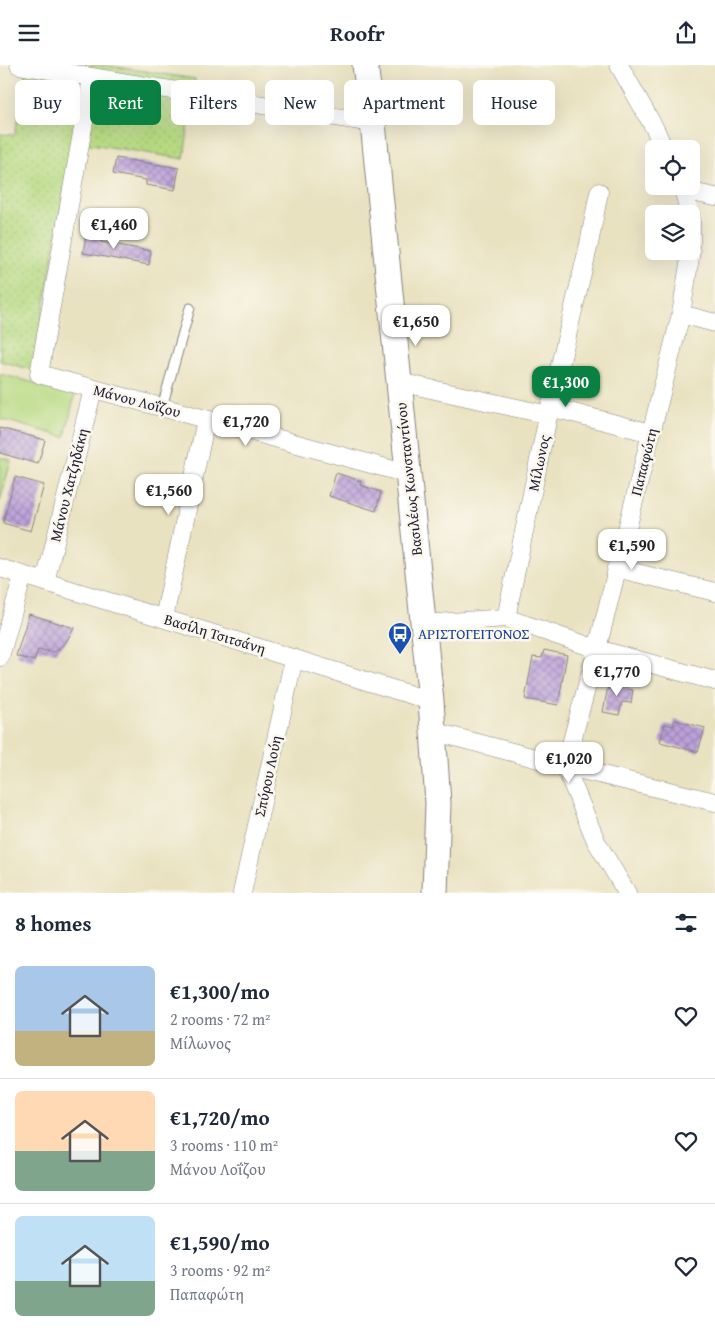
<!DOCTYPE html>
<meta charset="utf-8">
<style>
body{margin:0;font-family:"Gentium Book Plus",serif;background:#f6f6f7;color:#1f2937;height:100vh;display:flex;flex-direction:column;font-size:19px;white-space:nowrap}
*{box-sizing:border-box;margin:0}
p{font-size:16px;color:#747a83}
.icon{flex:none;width:28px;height:28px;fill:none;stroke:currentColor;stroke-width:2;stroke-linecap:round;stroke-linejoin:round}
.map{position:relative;height:828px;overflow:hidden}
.details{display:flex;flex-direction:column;background:#fff;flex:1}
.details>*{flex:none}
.top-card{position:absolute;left:15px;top:15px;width:685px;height:45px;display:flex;gap:10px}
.fabs{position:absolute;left:645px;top:75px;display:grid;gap:10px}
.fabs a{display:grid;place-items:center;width:55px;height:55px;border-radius:8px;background:#fff;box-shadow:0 5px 20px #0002;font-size:25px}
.price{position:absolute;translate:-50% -42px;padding:0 11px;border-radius:10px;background:#fff;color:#222;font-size:16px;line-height:32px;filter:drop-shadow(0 1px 2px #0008)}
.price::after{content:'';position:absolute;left:50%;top:30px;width:15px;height:11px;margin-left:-8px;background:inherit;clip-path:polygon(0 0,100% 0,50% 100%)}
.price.selected{background:#0b8043;color:#fff}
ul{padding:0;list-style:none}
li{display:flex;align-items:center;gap:15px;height:125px;padding:0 15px}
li+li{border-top:1px solid #e0e1e3}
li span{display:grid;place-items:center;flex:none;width:140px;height:100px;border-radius:8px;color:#555}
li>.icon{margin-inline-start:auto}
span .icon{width:60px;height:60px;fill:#fffc;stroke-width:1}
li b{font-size:21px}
h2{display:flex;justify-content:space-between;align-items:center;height:60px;padding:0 15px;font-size:21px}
.tag{padding:0 18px;border-radius:8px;background:#fff;box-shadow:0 5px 20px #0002;font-size:18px;line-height:45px}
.tag.selected{background:#0b8043;color:#fff}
header{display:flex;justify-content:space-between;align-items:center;height:65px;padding:0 15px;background:#fff;font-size:22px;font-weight:600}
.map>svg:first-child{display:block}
.grass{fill:url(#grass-dots);stroke:#6c7e5e}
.garden{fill:#b6d981;stroke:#6c7e5e}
.building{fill:url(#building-cross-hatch)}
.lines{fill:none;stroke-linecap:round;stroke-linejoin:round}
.service-casing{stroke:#86827e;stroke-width:11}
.minor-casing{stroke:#86827e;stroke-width:19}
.secondary-casing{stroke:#86827e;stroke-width:27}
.service{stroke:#fff;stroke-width:9}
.minor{stroke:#fff;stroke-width:18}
.secondary{stroke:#fff;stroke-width:25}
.labels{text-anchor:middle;stroke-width:5;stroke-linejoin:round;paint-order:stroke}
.street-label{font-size:15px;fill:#22223b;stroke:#fbf7ec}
.transit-label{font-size:15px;fill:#164399;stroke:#fbf7ec;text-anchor:start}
</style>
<header><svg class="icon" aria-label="menu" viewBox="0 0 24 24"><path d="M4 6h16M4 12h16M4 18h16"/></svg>Roofr<svg class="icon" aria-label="share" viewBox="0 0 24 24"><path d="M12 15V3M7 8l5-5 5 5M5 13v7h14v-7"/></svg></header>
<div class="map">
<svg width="715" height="828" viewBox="0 0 715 828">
<defs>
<pattern id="grass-dots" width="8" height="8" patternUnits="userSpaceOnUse" patternTransform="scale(1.25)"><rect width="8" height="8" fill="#b6d981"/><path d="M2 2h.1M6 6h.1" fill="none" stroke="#9cba70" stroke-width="1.8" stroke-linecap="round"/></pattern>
<pattern id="building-cross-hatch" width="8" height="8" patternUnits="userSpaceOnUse" patternTransform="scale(1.25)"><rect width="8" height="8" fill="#bda1da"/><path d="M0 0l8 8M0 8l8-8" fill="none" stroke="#9983b2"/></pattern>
</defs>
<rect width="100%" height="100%" fill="#fbf7ec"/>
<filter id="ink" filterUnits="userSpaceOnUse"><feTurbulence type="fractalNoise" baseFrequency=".02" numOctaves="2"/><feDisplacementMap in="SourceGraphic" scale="10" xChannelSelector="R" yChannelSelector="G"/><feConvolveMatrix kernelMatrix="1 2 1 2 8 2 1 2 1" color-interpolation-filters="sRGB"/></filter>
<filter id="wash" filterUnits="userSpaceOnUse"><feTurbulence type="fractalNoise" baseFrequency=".0096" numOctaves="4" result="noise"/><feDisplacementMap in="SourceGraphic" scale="20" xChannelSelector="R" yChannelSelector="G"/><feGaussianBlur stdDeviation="1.12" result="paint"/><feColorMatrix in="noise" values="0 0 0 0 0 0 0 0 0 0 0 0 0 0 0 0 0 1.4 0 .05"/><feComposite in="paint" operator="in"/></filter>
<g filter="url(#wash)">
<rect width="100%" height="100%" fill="#e9e2c1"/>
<path class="grass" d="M27,0H105L195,14L184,94L73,76L33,305L0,296V69L15,70Z"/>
<path class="garden" d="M0,309L75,328L65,372L0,354Z
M0,392L11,395L0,437Z"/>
<g id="blocks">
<path class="building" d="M116,93L179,103L175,125L146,120V115L113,109Z
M87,164L103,168L101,177L151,186L149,200L83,188Z
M0,363L45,375L38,399L0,388Z
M336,408L361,416L360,420L381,427L376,446L329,431Z
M15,412L44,420L31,466L3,458Z
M29,549L74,563L66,577L55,587L38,585L34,596L16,591Z
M544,585L567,590L558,640L525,634L533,592L542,593Z
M609,616L628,620L627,624L633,625L631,638L622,637L619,650L603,647Z
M675,655L705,663L698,687L660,677L665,659L673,661Z"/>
</g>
</g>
<g filter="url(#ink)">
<use href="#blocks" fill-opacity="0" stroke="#86827e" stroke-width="1"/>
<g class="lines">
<g class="service-casing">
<path id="service" d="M162,342L190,243"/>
</g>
<g class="minor-casing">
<path id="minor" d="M19,0L373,58
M619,0L655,64L664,84
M92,12L39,309L408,409
M682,121L690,149
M683,125L715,132
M691,154V178
M681,249L715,258
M399,317L549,350
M550,342L651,368
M0,503L431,636
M616,503L715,527
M45,517L93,324
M164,553L206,355
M506,553L550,342L589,179L599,127
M423,559L506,553L597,584L715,616
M0,592L23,510
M432,666L565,701L715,737
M242,828L294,593
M627,828L596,776L565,701L597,584L681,249L691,186"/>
</g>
<g class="secondary-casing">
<path id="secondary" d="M365,0L373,58L431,636L438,738L435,828"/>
</g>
<use href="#service" class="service"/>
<use href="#minor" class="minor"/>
<use href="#secondary" class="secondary"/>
</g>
</g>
<defs>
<g id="bus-pin" transform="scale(1.25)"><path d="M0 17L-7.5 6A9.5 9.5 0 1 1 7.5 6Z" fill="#1a4fb4" stroke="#fbf7ec"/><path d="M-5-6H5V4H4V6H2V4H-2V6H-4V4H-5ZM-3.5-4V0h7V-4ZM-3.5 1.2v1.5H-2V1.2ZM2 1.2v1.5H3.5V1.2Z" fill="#fff"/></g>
</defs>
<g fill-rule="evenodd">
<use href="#bus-pin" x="400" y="569"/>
</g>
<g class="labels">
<g class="street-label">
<text transform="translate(137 336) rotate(15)" y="5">Μάνου Λοΐζου</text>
<text transform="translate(644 397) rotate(-76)" y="5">Παπαφώτη</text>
<text transform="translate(539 398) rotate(-78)" y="5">Μίλωνος</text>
<text transform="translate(409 414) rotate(-96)" y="5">Βασιλέως Κωνσταντίνου</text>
<text transform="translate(69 420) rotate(-76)" y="5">Μάνου Χατζηδάκη</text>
<text transform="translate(215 569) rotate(17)" y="5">Βασίλη Τσιτσάνη</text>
<text transform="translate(268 711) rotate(-78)" y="5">Σπύρου Λούη</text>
</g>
<g class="transit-label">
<text x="418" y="574">ΑΡΙΣΤΟΓΕΙΤΟΝΟΣ</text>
</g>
</g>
</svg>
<div class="fabs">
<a><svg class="icon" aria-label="locate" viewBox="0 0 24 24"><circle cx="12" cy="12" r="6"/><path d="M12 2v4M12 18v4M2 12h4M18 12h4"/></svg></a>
<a><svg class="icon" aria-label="layers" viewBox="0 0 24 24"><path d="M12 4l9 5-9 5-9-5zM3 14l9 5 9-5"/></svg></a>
</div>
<b class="price" style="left:114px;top:185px">€1,460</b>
<b class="price" style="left:416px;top:282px">€1,650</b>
<b class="price selected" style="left:566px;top:343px">€1,300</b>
<b class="price" style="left:246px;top:382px">€1,720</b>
<b class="price" style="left:169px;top:451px">€1,560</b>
<b class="price" style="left:632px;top:506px">€1,590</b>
<b class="price" style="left:617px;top:632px">€1,770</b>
<b class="price" style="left:569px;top:719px">€1,020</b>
<div class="top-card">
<a class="tag">Buy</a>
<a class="tag selected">Rent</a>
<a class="tag">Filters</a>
<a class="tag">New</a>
<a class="tag">Apartment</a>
<a class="tag">House</a>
</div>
</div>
<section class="details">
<h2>8 homes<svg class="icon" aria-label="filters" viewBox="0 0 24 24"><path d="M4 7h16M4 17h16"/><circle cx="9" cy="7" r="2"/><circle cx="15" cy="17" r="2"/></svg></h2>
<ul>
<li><span style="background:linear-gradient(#a9c7e8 65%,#c2b280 0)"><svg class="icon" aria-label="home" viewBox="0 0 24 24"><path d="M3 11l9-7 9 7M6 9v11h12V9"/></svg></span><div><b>€1,300/mo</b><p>2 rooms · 72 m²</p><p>Μίλωνος</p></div><svg class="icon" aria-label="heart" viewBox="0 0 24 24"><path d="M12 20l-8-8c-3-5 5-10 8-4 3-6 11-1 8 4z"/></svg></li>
<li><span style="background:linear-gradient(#ffd9b3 60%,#7fa58c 0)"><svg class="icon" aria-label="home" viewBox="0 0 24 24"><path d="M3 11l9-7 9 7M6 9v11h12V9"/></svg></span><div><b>€1,720/mo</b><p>3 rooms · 110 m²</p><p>Μάνου Λοΐζου</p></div><svg class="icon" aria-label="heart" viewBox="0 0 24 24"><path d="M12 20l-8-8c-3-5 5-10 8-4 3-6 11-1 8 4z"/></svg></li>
<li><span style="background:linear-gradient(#bfe0f5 65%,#7fa58c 0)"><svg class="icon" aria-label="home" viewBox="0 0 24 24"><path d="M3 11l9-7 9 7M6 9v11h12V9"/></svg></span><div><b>€1,590/mo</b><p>3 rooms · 92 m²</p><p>Παπαφώτη</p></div><svg class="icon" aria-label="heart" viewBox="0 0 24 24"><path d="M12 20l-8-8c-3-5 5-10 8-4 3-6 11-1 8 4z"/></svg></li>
</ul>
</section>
